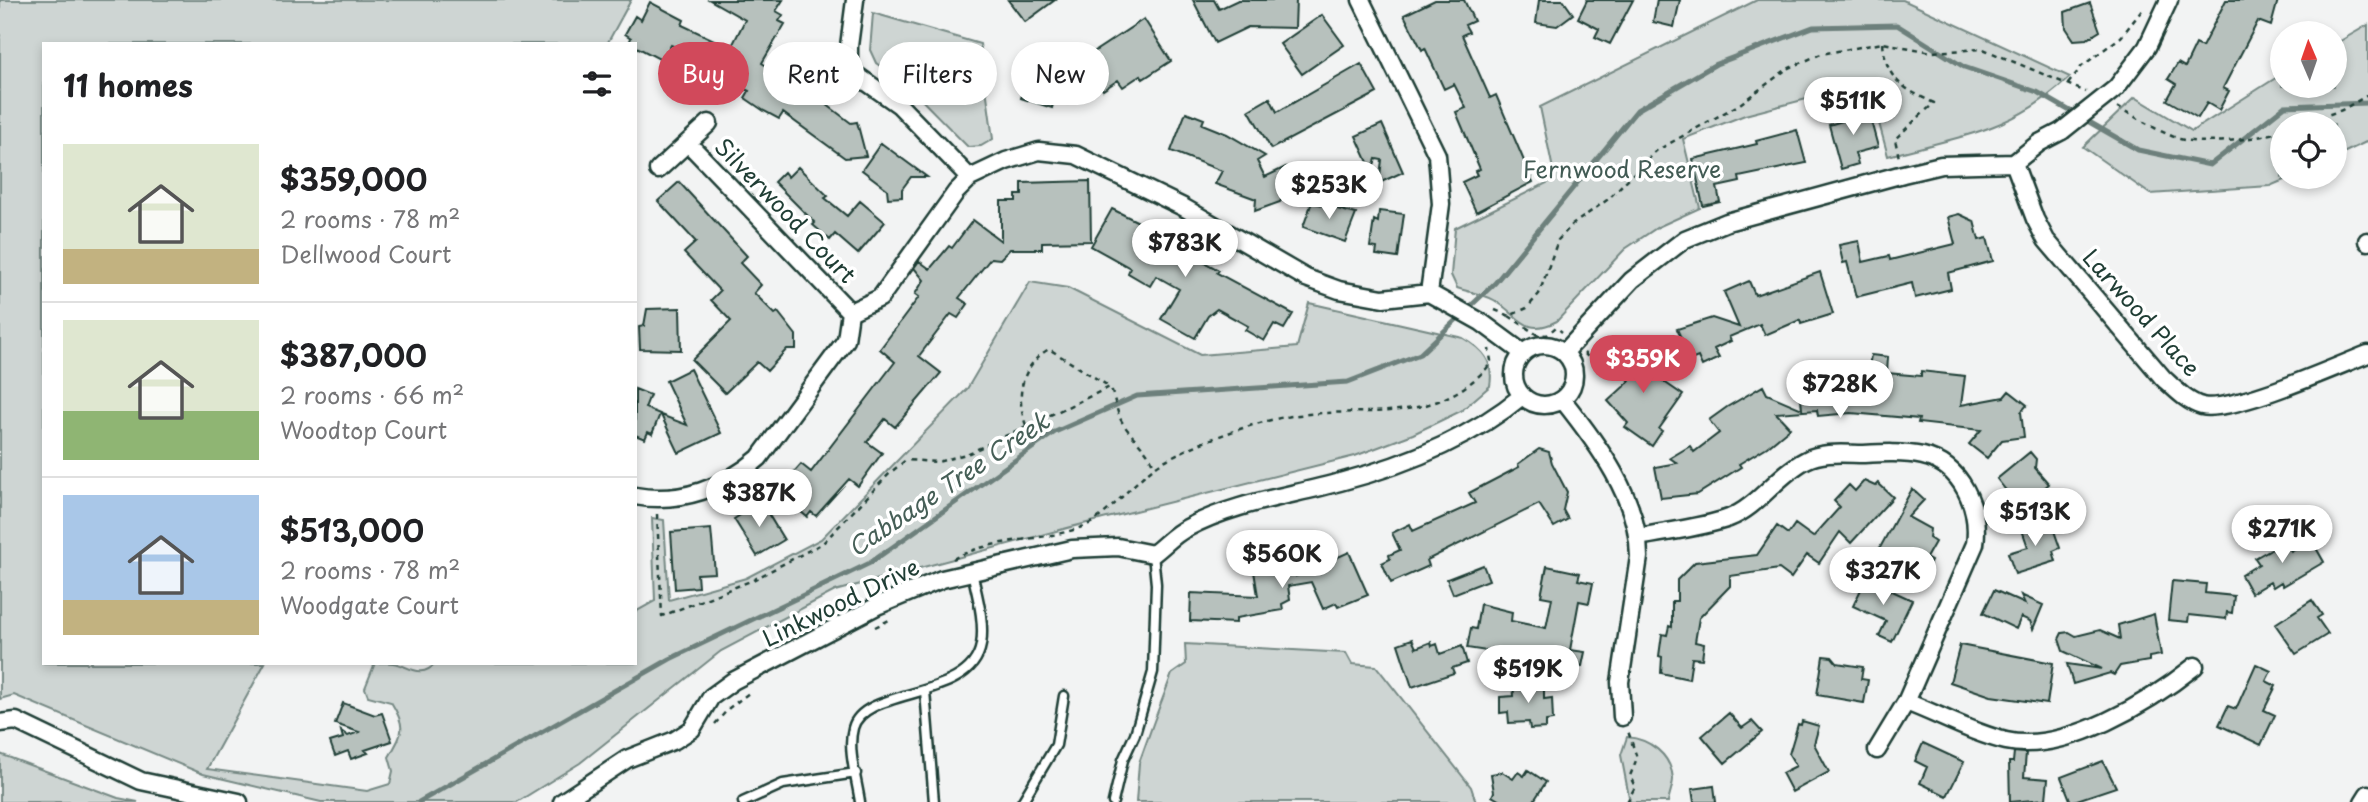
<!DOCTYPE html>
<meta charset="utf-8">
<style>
body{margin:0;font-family:"Playpen Sans",sans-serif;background:#f2f2f2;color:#202124;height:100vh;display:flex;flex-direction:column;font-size:26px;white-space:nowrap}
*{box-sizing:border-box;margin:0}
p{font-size:23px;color:#757577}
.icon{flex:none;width:38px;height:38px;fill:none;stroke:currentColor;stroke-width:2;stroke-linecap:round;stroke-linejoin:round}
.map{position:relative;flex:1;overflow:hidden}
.drawer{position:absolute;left:42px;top:42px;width:595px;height:623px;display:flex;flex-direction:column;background:#fff;border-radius:0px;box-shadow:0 4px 10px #0003}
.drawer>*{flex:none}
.top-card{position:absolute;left:658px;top:42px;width:665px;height:63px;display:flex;gap:14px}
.needle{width:46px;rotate:358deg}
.controls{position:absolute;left:2270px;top:21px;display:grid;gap:14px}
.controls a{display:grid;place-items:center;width:77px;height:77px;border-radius:50%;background:#fff;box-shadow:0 4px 10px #0003;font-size:35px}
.price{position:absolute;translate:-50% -60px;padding:0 16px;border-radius:24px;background:#fff;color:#222;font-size:23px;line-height:46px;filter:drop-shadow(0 2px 4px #0008)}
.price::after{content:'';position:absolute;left:50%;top:42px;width:21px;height:16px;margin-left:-10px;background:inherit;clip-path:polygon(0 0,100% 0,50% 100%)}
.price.on{background:#d1495b;color:#fff}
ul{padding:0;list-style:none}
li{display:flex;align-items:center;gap:21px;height:175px;padding:0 21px}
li+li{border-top:2px solid #e0e0e0}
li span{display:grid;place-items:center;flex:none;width:196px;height:140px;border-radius:0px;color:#555}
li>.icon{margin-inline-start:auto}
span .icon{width:84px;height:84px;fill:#fffc;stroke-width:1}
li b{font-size:30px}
h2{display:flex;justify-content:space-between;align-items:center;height:84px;padding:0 21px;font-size:30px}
.pill{padding:0 24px;border-radius:32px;background:#fff;box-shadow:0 4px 10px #0003;font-size:24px;line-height:63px}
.pill.on{background:#d1495b;color:#fff}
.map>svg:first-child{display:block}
.green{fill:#ced5d3;stroke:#768984;stroke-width:2}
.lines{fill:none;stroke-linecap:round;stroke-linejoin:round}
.stream{stroke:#6d807b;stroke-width:5}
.building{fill:#b7c1bd;stroke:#1f3d34;stroke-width:2}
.service-casing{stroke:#1f3d34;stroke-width:13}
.minor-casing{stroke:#1f3d34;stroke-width:21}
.path{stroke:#1f3d34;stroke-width:2.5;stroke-dasharray:5 5;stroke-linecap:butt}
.service{stroke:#fff;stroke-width:8}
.minor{stroke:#fff;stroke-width:16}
.minor-bridge-casing{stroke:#1f3d34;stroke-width:21;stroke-linecap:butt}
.minor-bridge{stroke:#fff;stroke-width:16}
.labels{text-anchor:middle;stroke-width:7;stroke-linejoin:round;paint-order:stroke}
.park-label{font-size:23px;fill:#425b54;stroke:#fff}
.street-label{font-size:23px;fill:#1f3d34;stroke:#fff}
.water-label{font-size:24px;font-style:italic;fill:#465f57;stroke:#fff}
</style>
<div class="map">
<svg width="2368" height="802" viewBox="0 0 2368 802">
<rect width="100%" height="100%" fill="#f2f3f3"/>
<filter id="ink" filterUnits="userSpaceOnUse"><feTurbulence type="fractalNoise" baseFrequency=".0143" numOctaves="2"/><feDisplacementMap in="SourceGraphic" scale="14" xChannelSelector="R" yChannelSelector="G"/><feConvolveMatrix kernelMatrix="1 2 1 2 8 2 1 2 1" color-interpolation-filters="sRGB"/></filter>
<g filter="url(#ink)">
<path class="green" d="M0,0H631L607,44H44V663H265L207,769L367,791L390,784L393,771L389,757C403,732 407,728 391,702L368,696L365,688L375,663C380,663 387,662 393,663C410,666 420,680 436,663H635V612L655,601L652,518L664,520L669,600L746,578L821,539L967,389L1030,282L1068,288L1200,355L1297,347L1309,303L1463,338C1484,350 1494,362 1490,386L1461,411L1413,434L1355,456L1071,527L835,591L721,651L580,763L517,802H321L203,774L14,695L0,699Z
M1757,0H1903L2070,77C2014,131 1960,136 1888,156L1868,83L1745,115L1683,139L1700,208L1658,227L1625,249L1557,321C1524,338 1520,315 1494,300C1484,294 1468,292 1457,288L1451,275L1455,228L1555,179L1540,107Z
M873,13L980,44L993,139L981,146L968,147L907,85L876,63L870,50Z
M2368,25V141L2335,157L2334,124H2282V177H2291L2270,186L2150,194L2083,147L2135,97L2192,131L2282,74V86H2334L2335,44Z
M1185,644L1346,653L1352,664L1376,666L1471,787L1476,802H1136L1139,763L1154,721L1172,674L1186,664Z
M1627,737C1649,739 1671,754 1673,779C1673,786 1669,795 1668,802H1630L1621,755Z
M0,754L118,798L138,802H0Z"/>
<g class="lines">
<path class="stream" d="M419,802L670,659L870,563L1055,432L1137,396L1348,382L1420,354L1495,283L1637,110L1716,64L1813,27L1897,25L1964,67L2037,92L2138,150L2210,165L2285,106L2368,103"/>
</g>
<path class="building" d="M710,0H783L776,11L783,15L779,21L785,24L762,63L813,97L814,95L851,123L857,122L866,156L845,158L783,113L779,119L764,111L745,98L749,91L691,63L694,55L671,45L663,61L629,43L631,38L625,34L635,16L641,20L650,2L684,20L682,25L731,48L745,20Z
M1008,0H1055L1025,22Z
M1193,0H1214L1219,9L1238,0H1296L1295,28L1248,27L1215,43Z
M1435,0H1464L1474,21L1465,25L1469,32L1462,35L1490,98L1496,95L1533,182L1476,212L1462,182L1477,175L1475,171L1480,169L1456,112L1466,108L1454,84L1444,89L1425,48L1422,50L1404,15Z
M1539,0H1563L1573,14L1557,26L1536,23Z
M1587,0H1633L1610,44L1595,37L1599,29L1578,18Z
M1657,0H1680L1674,27L1653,22Z
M2226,0H2278L2271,26L2258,21L2223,88L2229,91L2219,110L2207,103L2198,118L2167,100L2176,84L2168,79L2178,63L2185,67L2196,44L2202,47Z
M2090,3L2100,31L2087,39L2074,40L2066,28L2065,12Z
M1322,15L1344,45L1302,74L1280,44Z
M1144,19L1171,61L1143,79L1141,75L1123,87L1118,80L1103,90L1083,59Z
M1055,49L1082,58L1067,104L1054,100L1052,108L1021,98L1028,75L1045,81Z
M1361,64L1377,93L1271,149L1249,110L1270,98L1277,112Z
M1868,110L1878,147L1855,153L1858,164L1841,169L1829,125L1842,121L1841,117Z
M1186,112L1204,119L1202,124L1227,134L1265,156L1257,161L1265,177L1286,167L1296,173L1280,202L1255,211L1256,199L1215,184L1222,171L1171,151Z
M1382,124L1403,172L1379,183L1382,160L1376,159L1372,171L1356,136Z
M1797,130L1806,163L1739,177L1740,182L1717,187L1720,202L1703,206L1693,159L1757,144L1756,141Z
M881,143L927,177H911L902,189V197L888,198L887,189L862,170Z
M798,167L828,196L825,198L847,216L860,201L885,222L858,254L835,234L830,240L813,225L815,223L774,182L784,172L788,177Z
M1090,181L1091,241L1042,242V249H1010L1000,259L991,258L959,298L968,304L958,318L951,314L919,356L941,373L895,427L885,419L867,442L882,453L858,486L849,479L816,516L811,512L807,517L777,491L801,464L811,472L895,362L880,349L919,297L915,294L924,280L914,268L919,261L930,269L949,246L952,248L973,220L1001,241V201H1016V195H1022V183Z
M679,182L747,256L740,263L761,285L754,293L775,314L778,312L796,335V349H787L767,371L757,362L725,393L692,360L731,321L711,300L720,291L684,253L696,242L658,201Z
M1312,202L1356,214L1345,242L1303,227Z
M1112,209L1175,240L1172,245L1219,270L1217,273L1293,314L1284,329L1274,324L1264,341L1245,330L1248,326L1217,309L1208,316L1195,338L1161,319L1179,289L1156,276L1150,286L1128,273L1130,268L1091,246Z
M1379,211L1404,214L1398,258L1376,255L1377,248L1370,247L1374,220L1378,222Z
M1959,214L1974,221L1979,240L1987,238L1993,261L1948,273L1951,289L1915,298L1912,283L1856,297L1847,262L1843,263L1839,245L1859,241L1863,262L1889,256L1890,260L1955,244L1948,217Z
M1820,272L1833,314L1801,324L1800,320L1765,335L1760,324L1729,337L1731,341L1714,349L1719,358L1702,366L1698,357L1691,360L1677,329L1712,318L1739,327L1724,292L1749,281L1755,295Z
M680,308L681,350L640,349L639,327L644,326L647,309Z
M1639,340L1658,361L1647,370L1683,395L1659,429L1662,431L1652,446L1625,427L1628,423L1608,401L1630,381L1614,362Z
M1871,355L1888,357L1887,373L1921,376V371L1965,376L1961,405L2004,397L2009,391L2027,405L2021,412L2024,437L2002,440L1987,458L1969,444L1981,430L1918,423L1919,419L1851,413L1818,416L1817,410L1776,413L1790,428L1767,447L1739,464L1741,467L1698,494L1661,498L1655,467L1677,463L1670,458L1690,446L1694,452L1719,433L1709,420L1727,407L1763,386L1767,394L1802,409L1800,389L1816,388L1815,382L1867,378Z
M690,369L721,433L679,453L661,415L687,425L666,381Z
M635,389L650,395L645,408L660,414L652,434L648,432L645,439L635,435Z
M1539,449L1549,452L1552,463L1567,492L1563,510L1568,519L1554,527L1539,504L1427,560L1429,566L1391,583L1382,563L1390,559L1389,555L1400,550L1392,533L1410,524L1413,531L1475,503L1469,493L1519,467L1518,464Z
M2030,452L2036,459L2035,468L2049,484L2020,508L1997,479Z
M1864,481L1875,486L1878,483L1893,497L1851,543L1840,532L1819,563L1807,555L1791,578L1779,569L1730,576V586L1699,618L1695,642L1704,644L1702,659L1692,658L1689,679L1661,673L1662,657L1659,656L1662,634L1667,635L1669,626L1672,627V601H1677V580L1695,562L1757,555L1777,526L1788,534L1795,524L1813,537L1840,507L1834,501L1849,485L1855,491Z
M1912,489L1924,500L1908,517L1930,529L1929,538L1935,542L1926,558L1931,561L1921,580L1876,555Z
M761,502L784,540L757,556L734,519Z
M2043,520L2047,530L2053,528L2060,548L2053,551L2056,561L2015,574L2008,553L2028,547L2021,527Z
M711,529L715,573L697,574L698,587L675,589L671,532Z
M2311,539L2324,562L2283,586L2281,582L2273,587L2270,582L2251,593L2241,575L2259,564L2255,558L2285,541L2291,551Z
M1349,552L1368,595L1338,607L1336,603L1323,609L1311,582L1288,586L1290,600L1282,604L1283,610L1236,618V623L1190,621L1191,593L1258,596L1253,565L1293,558L1296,576Z
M1483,565L1489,580L1453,594L1447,579Z
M1547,566L1580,573L1578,580L1593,583L1589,603L1579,601L1570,650L1585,652L1582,666L1467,648L1471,628L1476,629L1480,604L1512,612L1511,621L1546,628L1552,598L1541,596Z
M1866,579L1912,600L1892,642L1879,636L1886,621L1853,606Z
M2172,581L2206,584L2205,593L2234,596L2232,613L2227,612L2226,619L2189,615L2188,622L2168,620Z
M1994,590L2025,604L2021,595L2043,605L2033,629L2030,621L2021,617L2016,629L1983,613Z
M2312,600L2322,615L2317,618L2328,634L2296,654L2275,624Z
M2154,614L2161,655L2149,657V661L2120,666L2114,675L2110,673L2073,684L2067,664L2102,669L2063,651L2059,639L2062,633L2069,632L2076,636L2100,630L2120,639L2118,625Z
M1412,639L1416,648L1431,642L1432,646L1437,644L1440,654L1462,646L1467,663L1452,668L1454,673L1412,687L1398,644Z
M1960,645L2053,663L2047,704L1991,696L1950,682Z
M1823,656L1832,657L1837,663L1863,667L1861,679L1868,680L1864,703L1817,695Z
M2256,664L2271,671L2266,681L2276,686L2264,710L2275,715L2261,745L2219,725L2228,706L2236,709Z
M1544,681V699L1552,698L1553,720L1546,721V728L1530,729L1529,722L1509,723L1508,712L1500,713V697L1514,696L1513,682Z
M343,703L375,715L382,713L392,741L365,750L368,753L351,759L348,751L335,756L330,742L343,738L341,731L348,736L359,732L335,724Z
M1729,713L1742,728L1752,721L1762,732L1725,763L1702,736Z
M1802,721L1819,726L1814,744L1829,772L1792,792L1782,773L1796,766L1789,754L1798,724L1801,725Z
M1923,743L1964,762L1947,796L1920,783L1927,767L1915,761Z
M2014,752L2026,753L2024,777L2048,779L2046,799L2010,802L2009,762H2013Z
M2103,761L2116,787L2071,802L2061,777Z
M1528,770L1546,782L1533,802H1502L1492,796L1494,792L1491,774L1502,772L1513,779L1518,772L1524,776Z
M1714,786L1716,802H1694L1692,789Z"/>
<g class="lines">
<g class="service-casing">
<path id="service" d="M925,691L934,802
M743,802L783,784L856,773
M860,802C857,780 847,750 853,728C864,686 971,702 981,645C985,621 977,595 972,572
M1022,802L1056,745L1064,696
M1113,802L1123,760L1135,734L1153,672L1156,584L1153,554"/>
</g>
<g class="minor-casing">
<path id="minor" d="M855,0L849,46V61L855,74L899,105L970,178
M1361,0L1437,155L1441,204L1429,293
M2116,88L2147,47L2169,0
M688,143L850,312
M2014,163L2035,219L2046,240L2163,378C2174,388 2187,402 2202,406C2233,413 2334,367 2368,354
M658,170L709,123
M2367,241L2368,242
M1514 375a30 30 0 1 1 60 0a30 30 0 1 1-60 0Z
M1564,353L1632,280L1685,239L1727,222L1903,174L1941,165L2014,163L2039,143L2062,131
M1562,399C1597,443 1639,498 1639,557L1620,682L1622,717
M635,496C681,504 724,488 759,458L846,340L850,312L880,298L956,192L970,178L1006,161L1039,151L1076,155L1183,207L1306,278L1339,290L1383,298L1429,293L1481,322L1523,353
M1639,537C1668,531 1701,528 1729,518C1758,507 1777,475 1806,460C1823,451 1845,454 1864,454C1883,453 1903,452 1923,456C1962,465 1980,508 1975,544L1906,702L1877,750
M1906,702C1938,714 1972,733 2006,741C2065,754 2150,702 2195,666
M0,723L16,721L141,781L239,802
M562,802L627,759L675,740L692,729L711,697L733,681L879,605L942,579L1072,549L1118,547L1153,554C1164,546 1174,534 1187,528C1233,503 1290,496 1340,482C1405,465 1470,439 1522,396
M2363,802L2368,794"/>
</g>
<path class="path" d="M1883,43C1886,81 1903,88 1934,103L1895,139L1899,158
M2068,84L2082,66L2121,37L2143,9
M2117,107C2137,117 2158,132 2180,139C2205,146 2257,139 2282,131
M2301,124L2342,110L2368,95
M1495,310L1509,316L1527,308L1539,294L1558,240L1572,225L1607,200L1656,151L1740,104L1787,69L1821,54L1883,43L1932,52L1983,49L2086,92
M1509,316L1536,334L1547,335L1556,327L1562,332
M1584,353L1590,359
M1026,425C1015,397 1021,365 1049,349L1110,387
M657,514L662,616L753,580L823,543L891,472L906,460L938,462L969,453L1110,387C1115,398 1116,410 1121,420C1130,437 1149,449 1154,467
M953,559C995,536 1044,543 1087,525C1108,515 1132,484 1152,469C1179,448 1251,423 1285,417C1356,404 1428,430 1487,368L1491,361L1489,349
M875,627L891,619
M715,724L729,708L749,693
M1627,802L1635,787L1630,776L1637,758L1628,731"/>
<use href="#service" class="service"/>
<use href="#minor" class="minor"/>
<g class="minor-bridge-casing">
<path id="minor-bridge" d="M2062,131L2116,88"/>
</g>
<use href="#minor-bridge" class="minor-bridge"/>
</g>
</g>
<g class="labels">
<g class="park-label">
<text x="1622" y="178">Fernwood Reserve</text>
</g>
<g class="street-label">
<text transform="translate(785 211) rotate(46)" y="8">Silverwood Court</text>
<text transform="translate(2141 313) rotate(48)" y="8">Larwood Place</text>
<text transform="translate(841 603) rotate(-26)" y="8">Linkwood Drive</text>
</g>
<g class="water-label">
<text transform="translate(949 485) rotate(-34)" y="8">Cabbage Tree Creek</text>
</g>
</g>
</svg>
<div class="controls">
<a><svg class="needle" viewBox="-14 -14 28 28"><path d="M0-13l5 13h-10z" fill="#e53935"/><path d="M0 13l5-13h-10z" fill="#757577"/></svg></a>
<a><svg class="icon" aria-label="locate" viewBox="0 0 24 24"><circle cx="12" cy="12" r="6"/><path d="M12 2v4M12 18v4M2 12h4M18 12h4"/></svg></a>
</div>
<b class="price" style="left:1853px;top:137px">$511K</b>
<b class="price" style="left:1329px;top:221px">$253K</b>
<b class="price" style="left:1185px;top:279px">$783K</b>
<b class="price on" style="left:1643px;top:395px">$359K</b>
<b class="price" style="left:1840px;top:420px">$728K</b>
<b class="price" style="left:759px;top:529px">$387K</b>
<b class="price" style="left:2035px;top:548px">$513K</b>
<b class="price" style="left:2282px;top:565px">$271K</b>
<b class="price" style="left:1282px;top:590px">$560K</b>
<b class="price" style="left:1883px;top:607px">$327K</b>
<b class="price" style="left:1528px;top:705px">$519K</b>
<div class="top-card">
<a class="pill on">Buy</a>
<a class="pill">Rent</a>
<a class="pill">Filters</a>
<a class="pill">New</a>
</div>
<section class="drawer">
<h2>11 homes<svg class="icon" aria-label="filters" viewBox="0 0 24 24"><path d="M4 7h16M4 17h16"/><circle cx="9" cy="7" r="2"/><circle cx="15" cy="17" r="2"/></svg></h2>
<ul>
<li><span style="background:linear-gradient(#dfe7d0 75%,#c2b280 0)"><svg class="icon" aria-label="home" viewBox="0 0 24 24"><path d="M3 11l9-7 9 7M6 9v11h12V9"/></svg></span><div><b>$359,000</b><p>2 rooms · 78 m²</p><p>Dellwood Court</p></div></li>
<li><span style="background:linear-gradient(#dfe7d0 65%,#8fb573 0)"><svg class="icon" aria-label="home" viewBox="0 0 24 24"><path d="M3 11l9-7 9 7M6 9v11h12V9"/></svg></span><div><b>$387,000</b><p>2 rooms · 66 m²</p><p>Woodtop Court</p></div></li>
<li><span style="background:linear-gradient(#a9c7e8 75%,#c2b280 0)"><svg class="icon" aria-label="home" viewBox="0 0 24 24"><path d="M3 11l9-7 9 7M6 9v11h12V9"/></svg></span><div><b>$513,000</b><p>2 rooms · 78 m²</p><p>Woodgate Court</p></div></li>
</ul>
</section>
</div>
